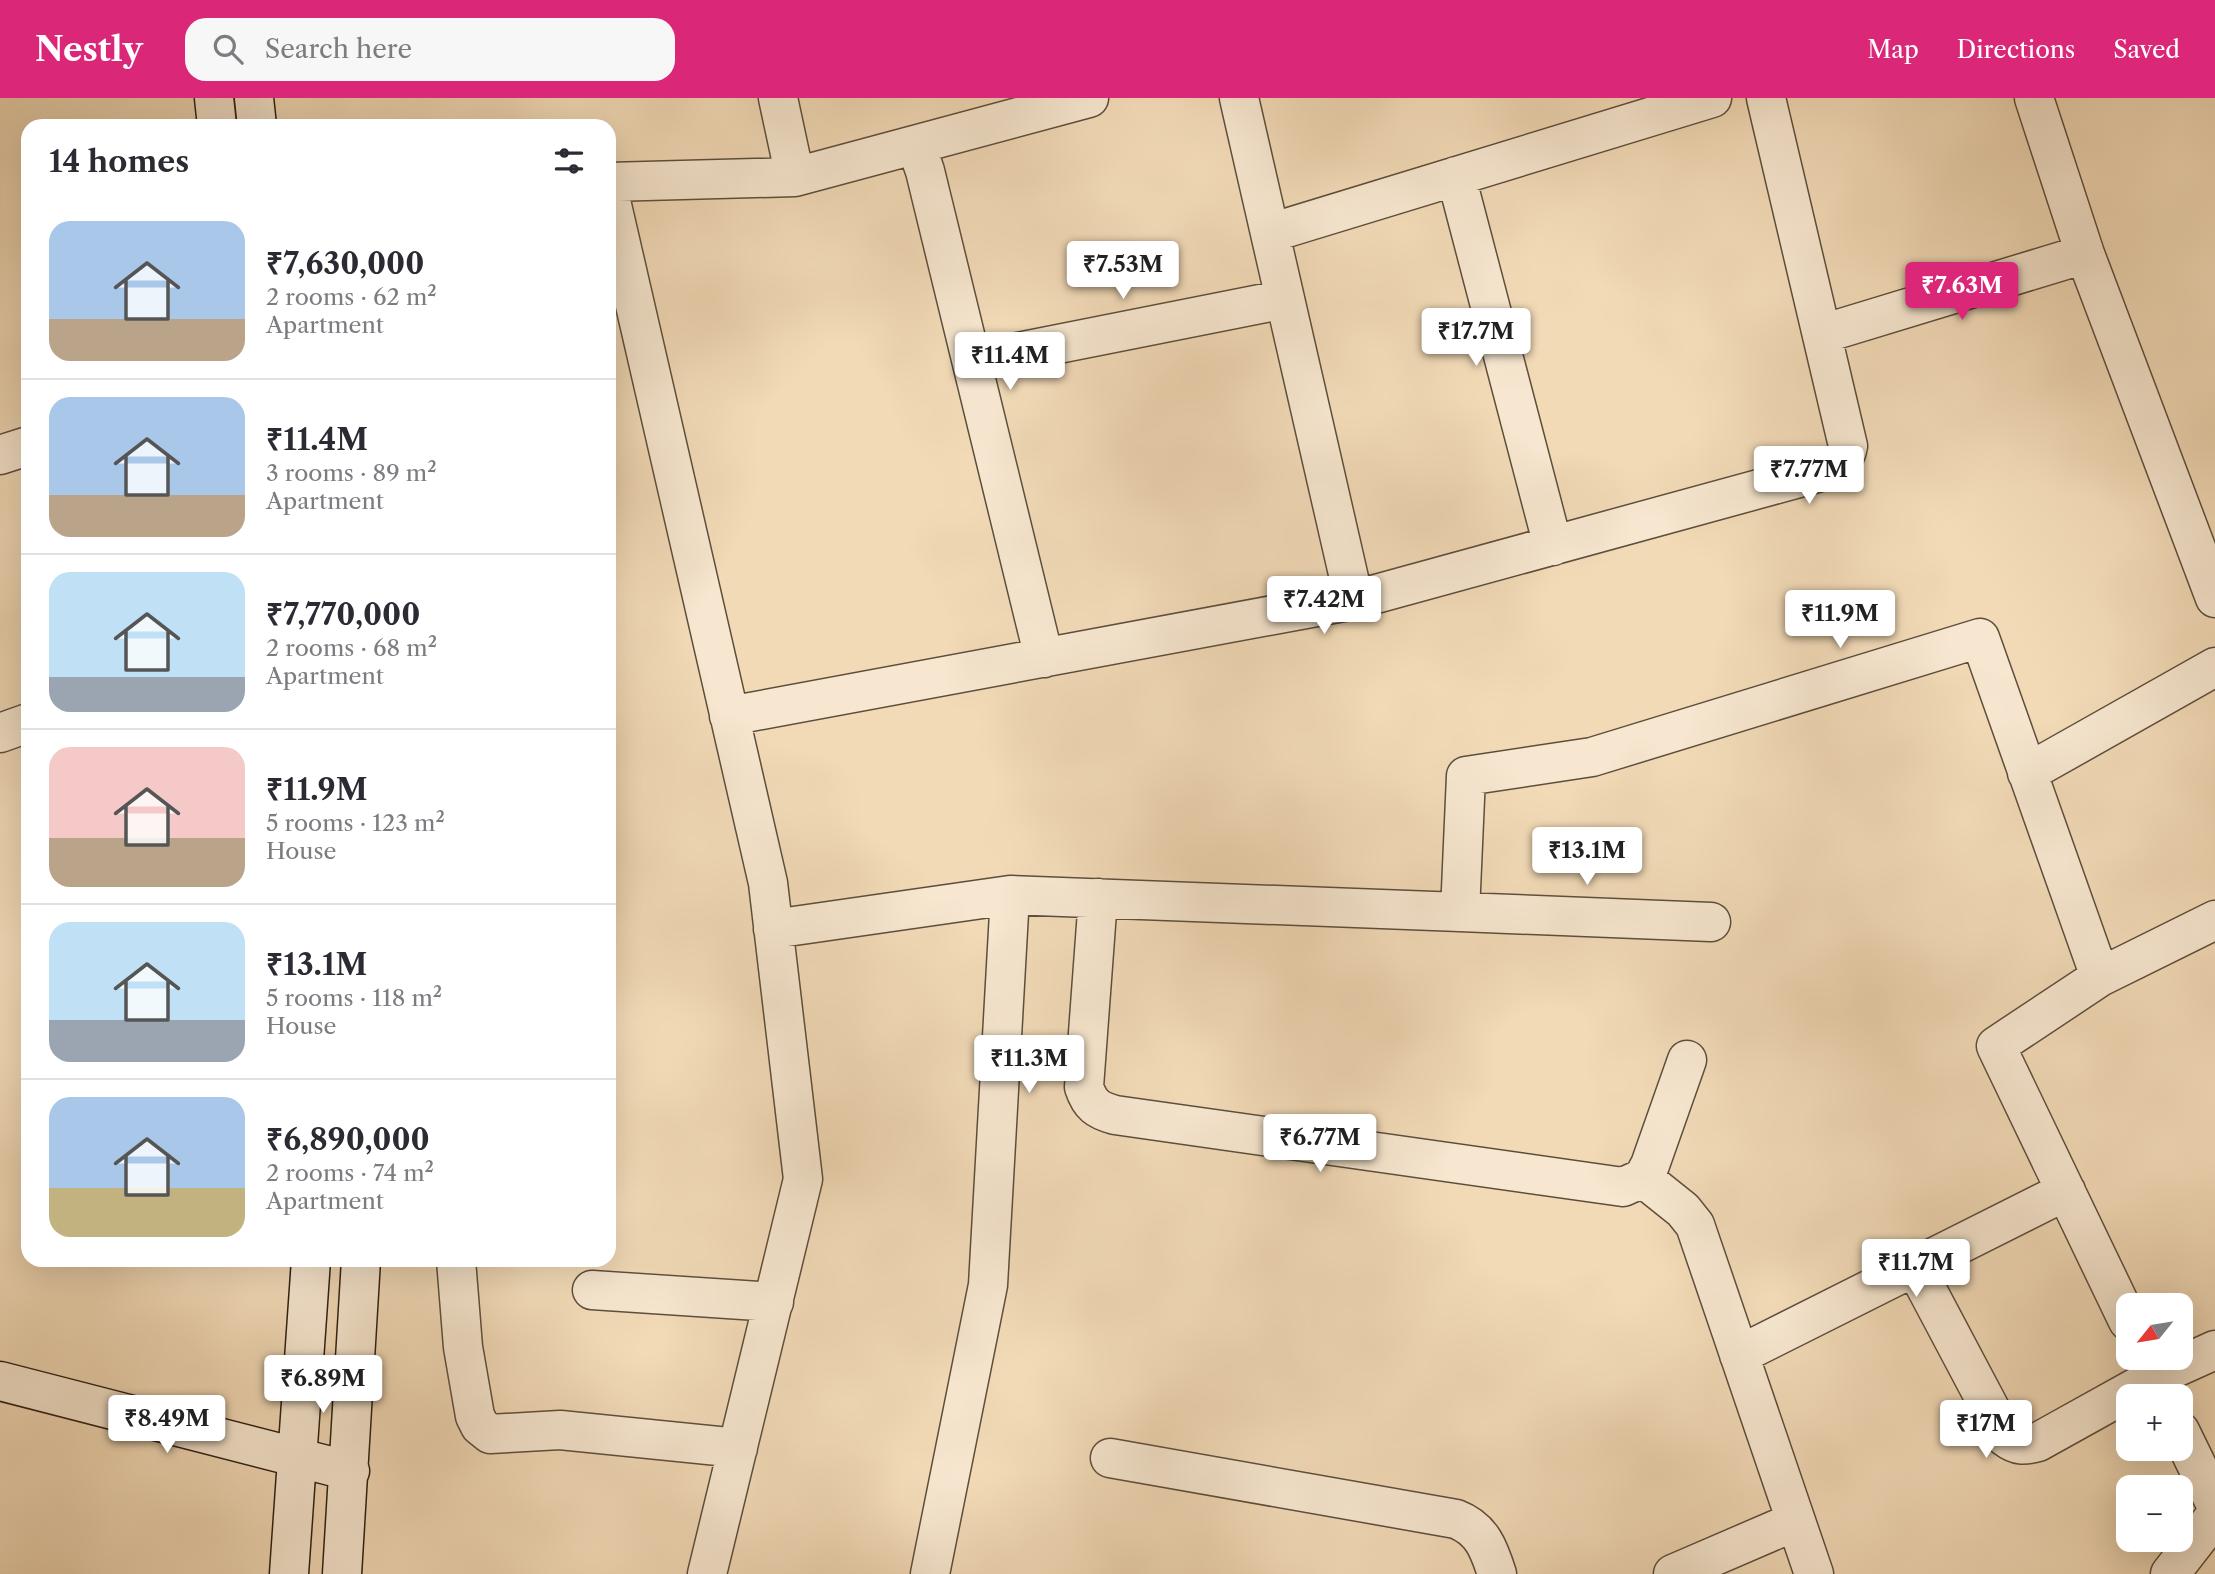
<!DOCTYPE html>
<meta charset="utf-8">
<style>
body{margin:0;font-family:"Libre Caslon Text",serif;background:#f7f7f7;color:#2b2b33;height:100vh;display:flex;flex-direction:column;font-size:26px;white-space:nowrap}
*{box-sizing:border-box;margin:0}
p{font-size:23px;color:#7c7c81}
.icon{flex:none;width:38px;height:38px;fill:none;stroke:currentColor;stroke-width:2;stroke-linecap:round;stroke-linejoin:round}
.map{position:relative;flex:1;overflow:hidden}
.panel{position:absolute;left:21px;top:21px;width:595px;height:1148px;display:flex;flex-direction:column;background:#fff;border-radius:21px;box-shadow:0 7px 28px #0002}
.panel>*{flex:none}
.needle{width:46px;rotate:240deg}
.buttons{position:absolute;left:2116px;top:1195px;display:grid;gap:14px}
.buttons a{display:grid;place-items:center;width:77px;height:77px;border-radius:14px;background:#fff;box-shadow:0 7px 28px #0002;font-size:35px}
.price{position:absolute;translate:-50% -60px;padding:0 16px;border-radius:7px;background:#fff;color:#222;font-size:23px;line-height:46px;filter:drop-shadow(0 2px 4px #0008)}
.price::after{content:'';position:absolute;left:50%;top:42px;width:21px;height:16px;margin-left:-10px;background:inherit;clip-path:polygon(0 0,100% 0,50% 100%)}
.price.on{background:#db2777;color:#fff}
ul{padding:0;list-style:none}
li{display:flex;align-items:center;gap:21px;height:175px;padding:0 28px}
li+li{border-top:2px solid #e1e1e2}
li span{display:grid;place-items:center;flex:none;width:196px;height:140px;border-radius:21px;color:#555}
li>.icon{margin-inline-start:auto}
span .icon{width:84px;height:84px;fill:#fffc;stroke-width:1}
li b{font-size:30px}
h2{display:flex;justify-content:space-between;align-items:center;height:84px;padding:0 28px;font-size:30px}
header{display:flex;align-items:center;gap:42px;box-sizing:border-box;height:98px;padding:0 35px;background:#db2777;color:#fff}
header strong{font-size:33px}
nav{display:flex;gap:38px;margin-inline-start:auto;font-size:24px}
.search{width:490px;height:63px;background:#f7f7f7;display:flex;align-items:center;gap:18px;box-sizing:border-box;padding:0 24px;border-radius:21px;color:#7c7c81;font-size:26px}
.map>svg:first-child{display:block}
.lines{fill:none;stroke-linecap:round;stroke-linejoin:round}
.street-casing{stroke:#5d4e3c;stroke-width:41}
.secondary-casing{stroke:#2b1f13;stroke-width:41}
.street{stroke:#f7e7d0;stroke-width:38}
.secondary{stroke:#f7e7d0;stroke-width:38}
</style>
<header>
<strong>Nestly</strong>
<div class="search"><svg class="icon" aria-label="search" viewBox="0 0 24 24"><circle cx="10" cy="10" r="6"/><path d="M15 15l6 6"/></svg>Search here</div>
<nav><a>Map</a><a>Directions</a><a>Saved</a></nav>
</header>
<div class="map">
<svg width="2215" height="1476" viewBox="0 0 2215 1476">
<rect width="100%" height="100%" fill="#f2dab7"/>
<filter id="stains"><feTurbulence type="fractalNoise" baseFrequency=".00286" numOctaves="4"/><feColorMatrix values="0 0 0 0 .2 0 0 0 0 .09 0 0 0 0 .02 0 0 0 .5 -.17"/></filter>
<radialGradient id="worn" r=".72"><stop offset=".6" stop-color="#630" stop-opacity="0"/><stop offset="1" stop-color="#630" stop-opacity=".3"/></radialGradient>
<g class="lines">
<g class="street-casing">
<path id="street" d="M2034,0L2085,156L2215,500
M916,47L925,73L1044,560
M1456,78L1553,448
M795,79L1089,0
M609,84L795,79L778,0
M609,94L768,785L803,1081L707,1476
M1270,135L1712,0
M1822,236L2085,156
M972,263L1285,201
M0,357L28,348
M1354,502L1828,372C1839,365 1846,361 1848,348L1766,0
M729,618L1354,502L1239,0
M0,635L28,625
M2027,675L2215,569
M1010,797L1460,814L1466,678L1592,659L1980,540L2100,879L1996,948L2128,1223
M1098,800L1084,989C1090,1007 1097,1012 1115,1017L1623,1089L1643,1080L1650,1067L1687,962
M1460,814L1711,824
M773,831L1010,797L988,1187L930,1476
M2100,879L2215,822
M1643,1080L1683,1112L1695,1127L1814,1476
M456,1162L463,1249L475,1318L480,1328L490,1336L560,1332L738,1350
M1915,1169L2005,1339C2017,1348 2024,1348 2038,1344L2155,1279L2215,1252
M592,1192L774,1204
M1739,1257L2066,1093
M2180,1333L2215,1405
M1110,1360L1456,1421C1482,1431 1489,1451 1497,1476
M1673,1476L1796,1423
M2170,1476L2215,1418"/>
</g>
<g class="secondary-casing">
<path id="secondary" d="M214,0L217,28
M254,0L257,28
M0,1283L350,1373
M289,1476L311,1162
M342,1476L361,1162"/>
</g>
<use href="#street" class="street"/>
<use href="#secondary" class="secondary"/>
</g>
<rect width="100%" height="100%" filter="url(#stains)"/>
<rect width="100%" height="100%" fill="url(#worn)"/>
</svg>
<div class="buttons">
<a><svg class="needle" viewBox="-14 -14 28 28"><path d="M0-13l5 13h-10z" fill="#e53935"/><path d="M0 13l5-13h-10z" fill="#7c7c81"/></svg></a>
<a>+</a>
<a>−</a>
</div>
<b class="price" style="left:1123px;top:203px">₹7.53M</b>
<b class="price on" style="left:1962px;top:224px">₹7.63M</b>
<b class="price" style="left:1476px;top:270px">₹17.7M</b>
<b class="price" style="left:1010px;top:294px">₹11.4M</b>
<b class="price" style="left:1809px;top:408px">₹7.77M</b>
<b class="price" style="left:1324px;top:538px">₹7.42M</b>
<b class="price" style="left:1840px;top:552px">₹11.9M</b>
<b class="price" style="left:1587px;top:789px">₹13.1M</b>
<b class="price" style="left:1029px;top:997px">₹11.3M</b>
<b class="price" style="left:1320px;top:1076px">₹6.77M</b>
<b class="price" style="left:1916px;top:1201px">₹11.7M</b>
<b class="price" style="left:323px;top:1317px">₹6.89M</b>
<b class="price" style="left:167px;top:1357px">₹8.49M</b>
<b class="price" style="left:1986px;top:1362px">₹17M</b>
<section class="panel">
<h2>14 homes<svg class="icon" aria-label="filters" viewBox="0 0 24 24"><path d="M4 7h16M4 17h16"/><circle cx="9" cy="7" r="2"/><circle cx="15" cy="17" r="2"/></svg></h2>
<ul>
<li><span style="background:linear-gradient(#a9c7e8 70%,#b9a48a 0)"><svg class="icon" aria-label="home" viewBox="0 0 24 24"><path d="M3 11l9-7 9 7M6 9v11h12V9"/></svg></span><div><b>₹7,630,000</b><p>2 rooms · 62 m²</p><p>Apartment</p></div></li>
<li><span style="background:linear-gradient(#a9c7e8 70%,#b9a48a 0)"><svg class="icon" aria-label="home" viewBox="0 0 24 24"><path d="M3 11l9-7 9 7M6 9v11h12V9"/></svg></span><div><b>₹11.4M</b><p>3 rooms · 89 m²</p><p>Apartment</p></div></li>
<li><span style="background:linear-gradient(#bfe0f5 75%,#9aa5b1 0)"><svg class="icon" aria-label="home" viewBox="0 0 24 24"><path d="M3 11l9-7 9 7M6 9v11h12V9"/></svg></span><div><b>₹7,770,000</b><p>2 rooms · 68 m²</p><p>Apartment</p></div></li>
<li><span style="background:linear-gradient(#f6c9c9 65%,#b9a48a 0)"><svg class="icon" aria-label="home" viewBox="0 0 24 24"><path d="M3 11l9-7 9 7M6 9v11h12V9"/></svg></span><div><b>₹11.9M</b><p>5 rooms · 123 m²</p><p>House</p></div></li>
<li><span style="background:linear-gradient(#bfe0f5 70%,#9aa5b1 0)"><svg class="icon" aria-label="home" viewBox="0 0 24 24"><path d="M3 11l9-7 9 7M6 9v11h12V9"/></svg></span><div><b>₹13.1M</b><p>5 rooms · 118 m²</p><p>House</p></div></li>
<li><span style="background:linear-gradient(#a9c7e8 65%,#c2b280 0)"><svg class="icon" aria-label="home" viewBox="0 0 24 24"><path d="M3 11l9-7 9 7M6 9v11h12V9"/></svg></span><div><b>₹6,890,000</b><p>2 rooms · 74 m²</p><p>Apartment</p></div></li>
</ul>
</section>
</div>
